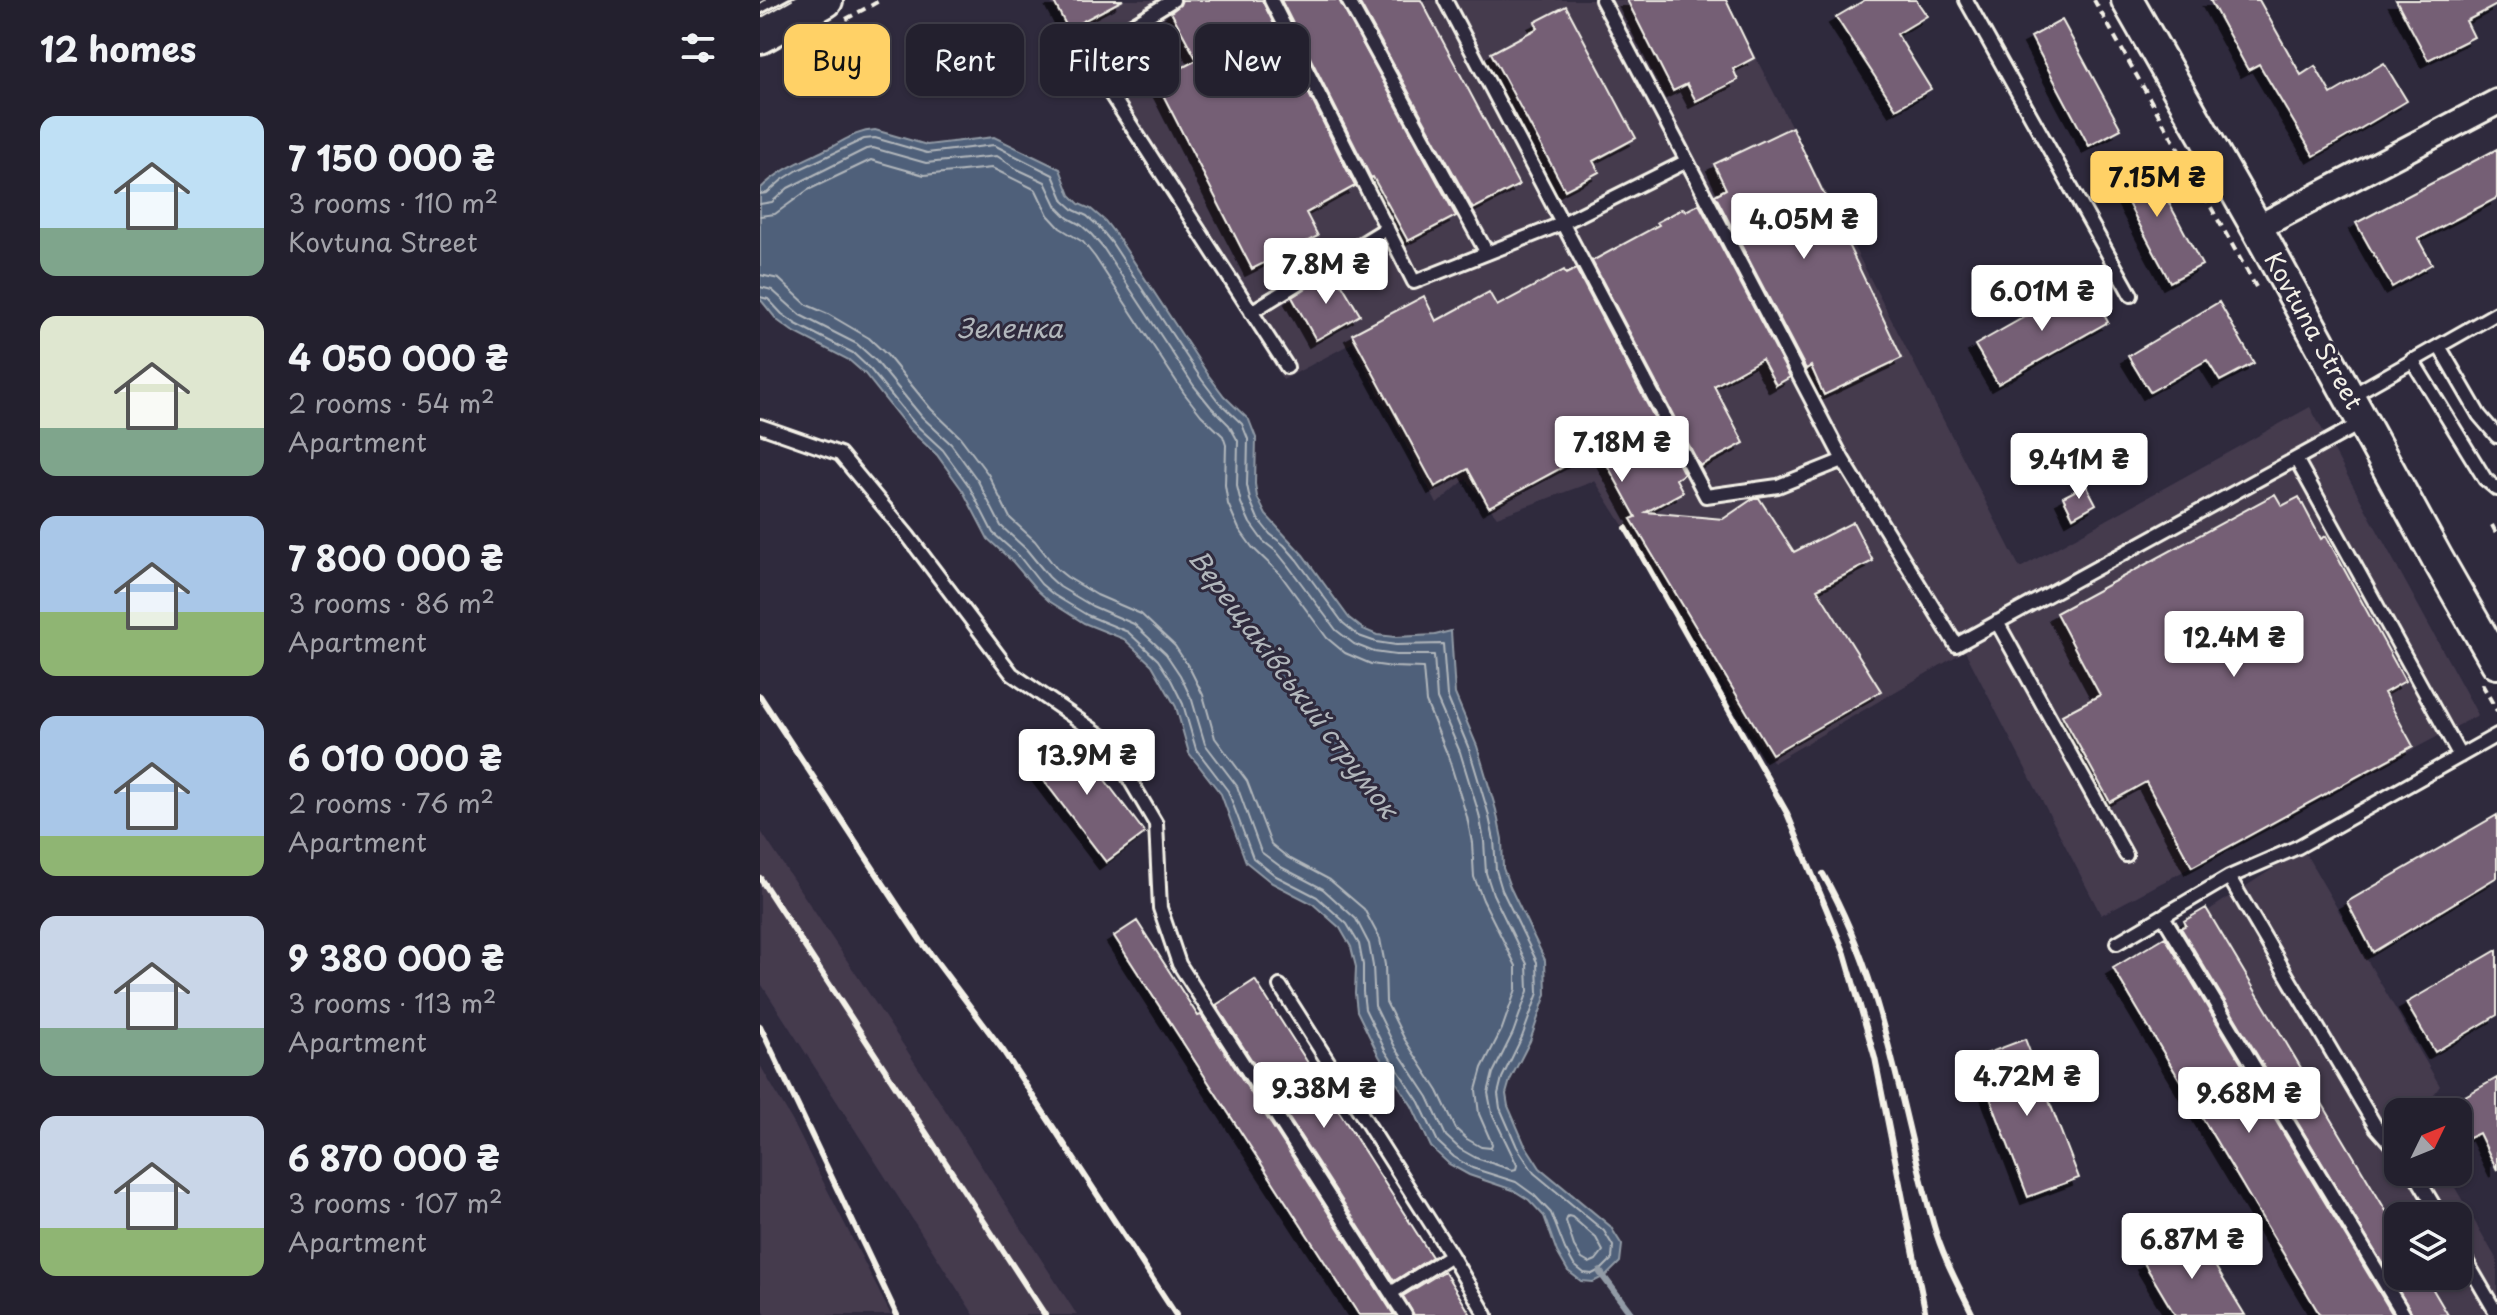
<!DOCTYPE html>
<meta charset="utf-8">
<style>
body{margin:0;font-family:"Playpen Sans",sans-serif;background:#2b2836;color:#f1f3f6;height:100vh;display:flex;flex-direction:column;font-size:30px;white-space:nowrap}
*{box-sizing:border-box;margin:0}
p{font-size:26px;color:#a3a3aa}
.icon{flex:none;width:44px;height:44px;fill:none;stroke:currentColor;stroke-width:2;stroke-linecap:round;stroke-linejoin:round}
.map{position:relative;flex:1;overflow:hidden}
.sheet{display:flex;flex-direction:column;background:#23202e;width:760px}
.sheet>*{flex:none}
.hud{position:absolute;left:24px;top:24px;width:760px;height:72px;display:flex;gap:16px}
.needle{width:52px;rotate:47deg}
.fabs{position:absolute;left:1624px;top:1098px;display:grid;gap:16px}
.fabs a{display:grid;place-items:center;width:88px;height:88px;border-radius:16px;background:#23202e;box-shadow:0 2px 6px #0004,0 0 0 2px #403e4a;font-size:40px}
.price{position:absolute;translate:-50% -68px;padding:0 18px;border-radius:8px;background:#fff;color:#222;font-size:26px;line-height:52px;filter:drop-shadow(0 2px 4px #0008)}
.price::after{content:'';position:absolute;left:50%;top:48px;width:24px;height:18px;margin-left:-12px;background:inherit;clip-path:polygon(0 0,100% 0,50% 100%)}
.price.on{background:#ffd166;color:#111}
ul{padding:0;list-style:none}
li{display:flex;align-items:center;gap:24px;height:200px;padding:0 40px}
li span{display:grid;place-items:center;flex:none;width:224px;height:160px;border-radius:16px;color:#555}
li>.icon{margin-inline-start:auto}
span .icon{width:96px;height:96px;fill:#fffc;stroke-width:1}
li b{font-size:34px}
h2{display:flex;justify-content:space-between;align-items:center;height:96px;padding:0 40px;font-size:34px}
.pill{padding:0 28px;border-radius:16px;background:#23202e;box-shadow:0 2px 6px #0004,0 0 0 2px #403e4a;font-size:28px;line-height:72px}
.pill.on{background:#ffd166;color:#111}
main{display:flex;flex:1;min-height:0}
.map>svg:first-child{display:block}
.built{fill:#443a4e;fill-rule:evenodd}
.water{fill:#50617a;stroke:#929ba6;stroke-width:2}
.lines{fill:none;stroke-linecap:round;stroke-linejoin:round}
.shore{stroke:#b2b7bc;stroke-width:2}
.stream{stroke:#929ba6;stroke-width:7}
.building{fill:#745e75;stroke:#f4f1e8;stroke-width:2;filter:url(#shadow)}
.service-casing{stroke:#f4f1e8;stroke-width:18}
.minor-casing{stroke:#f4f1e8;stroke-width:30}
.tertiary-casing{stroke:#f4f1e8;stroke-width:36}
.secondary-casing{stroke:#f4f1e8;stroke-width:40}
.path{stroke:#f4f1e8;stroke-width:4;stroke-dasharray:8 6;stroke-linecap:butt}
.service{stroke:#2f2a3d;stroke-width:12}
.minor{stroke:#2f2a3d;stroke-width:24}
.tertiary{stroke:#2f2a3d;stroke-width:30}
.secondary{stroke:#2f2a3d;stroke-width:34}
.tram{stroke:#f4f1e8;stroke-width:2}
.rail{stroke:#f4f1e8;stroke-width:6}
.labels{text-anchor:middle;stroke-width:6;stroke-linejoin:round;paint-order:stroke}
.street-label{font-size:24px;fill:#f4f1e8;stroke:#2f2a3d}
.water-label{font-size:26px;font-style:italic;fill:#b2b7bc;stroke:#2f2a3d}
</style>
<main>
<section class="sheet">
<h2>12 homes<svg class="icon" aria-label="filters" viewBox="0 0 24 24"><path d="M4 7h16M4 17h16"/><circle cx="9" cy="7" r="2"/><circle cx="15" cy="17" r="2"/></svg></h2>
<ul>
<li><span style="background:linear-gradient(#bfe0f5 70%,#7fa58c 0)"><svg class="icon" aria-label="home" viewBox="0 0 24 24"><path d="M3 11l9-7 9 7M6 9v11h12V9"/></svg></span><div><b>7 150 000 ₴</b><p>3 rooms · 110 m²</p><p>Kovtuna Street</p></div></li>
<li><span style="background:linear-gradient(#dfe7d0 70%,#7fa58c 0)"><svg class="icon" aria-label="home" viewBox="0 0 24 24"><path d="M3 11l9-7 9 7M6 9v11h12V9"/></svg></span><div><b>4 050 000 ₴</b><p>2 rooms · 54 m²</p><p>Apartment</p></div></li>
<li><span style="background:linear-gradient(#a9c7e8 60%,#8fb573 0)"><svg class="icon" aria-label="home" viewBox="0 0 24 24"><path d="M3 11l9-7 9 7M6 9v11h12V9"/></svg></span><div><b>7 800 000 ₴</b><p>3 rooms · 86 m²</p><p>Apartment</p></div></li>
<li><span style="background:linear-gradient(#a9c7e8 75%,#8fb573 0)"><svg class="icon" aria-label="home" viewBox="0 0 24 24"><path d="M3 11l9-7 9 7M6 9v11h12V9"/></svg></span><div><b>6 010 000 ₴</b><p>2 rooms · 76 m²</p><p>Apartment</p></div></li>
<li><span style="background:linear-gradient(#c9d6e8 70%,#7fa58c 0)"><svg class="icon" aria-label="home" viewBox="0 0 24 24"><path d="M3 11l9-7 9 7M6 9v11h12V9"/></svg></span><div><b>9 380 000 ₴</b><p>3 rooms · 113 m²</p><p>Apartment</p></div></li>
<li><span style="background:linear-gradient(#c9d6e8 70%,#8fb573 0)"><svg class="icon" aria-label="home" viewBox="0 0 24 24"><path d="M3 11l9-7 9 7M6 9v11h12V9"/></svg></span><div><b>6 870 000 ₴</b><p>3 rooms · 107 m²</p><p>Apartment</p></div></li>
</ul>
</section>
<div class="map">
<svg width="1737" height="1315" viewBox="0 0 1737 1315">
<defs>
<filter id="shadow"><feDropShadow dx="-7" dy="7" stdDeviation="0" flood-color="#0009"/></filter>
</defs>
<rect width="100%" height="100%" fill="#2f2a3d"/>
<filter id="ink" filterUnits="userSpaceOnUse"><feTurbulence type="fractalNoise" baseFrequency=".0125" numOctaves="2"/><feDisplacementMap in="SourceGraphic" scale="16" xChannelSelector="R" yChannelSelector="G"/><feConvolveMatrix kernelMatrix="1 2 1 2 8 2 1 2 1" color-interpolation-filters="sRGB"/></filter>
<g filter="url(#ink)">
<path class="built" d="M289,0H966L1260,568L1550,407L1718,715L1341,915L1205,651L1013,763L835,481L737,517L706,479L677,504L592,343L523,380Z
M0,830L148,1052L317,1315H214L0,982Z
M1543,849L1680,1086L1661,1112H1638V1172H1686L1737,1260V1315H1577L1369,962ZM1638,1216H1698V1276H1638Z
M0,1065L34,1124L131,1315H6L0,1304Z"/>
<path class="water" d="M115,130L167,145L234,137L300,169L310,195L319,204L331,209L345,221L359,239L449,376L464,396L489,420L496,438L495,484L497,497L506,515L543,555L589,618L603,629L617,635L636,637L675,635L691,631L695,694L717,746L736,810L742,839L743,868L750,887L785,960L786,994L770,1041L750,1080L746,1094L748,1106L764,1143L780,1168L850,1226L862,1245L860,1262L847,1275L833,1282L821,1281L808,1271L797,1252L784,1216L769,1200L753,1190L709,1175L689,1164L671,1147L652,1106L619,1056L597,1011L595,993L596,967L591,947L580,928L553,904L512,883L486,862L461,794L429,753L416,707L392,665L364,639L324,623L289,601L276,589L253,562L228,539L203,491L177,455L149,429L105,374L89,360L32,331L17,320L0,299V189C20,169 42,161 67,149C84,141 96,131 115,130Z"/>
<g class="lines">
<path class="shore" d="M0,194L7,193L22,180L38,170L104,139L115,138L167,153L234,145L293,175L304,201L314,210L327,216L339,227L352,243L442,380L458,401L482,424L488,439L487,485L490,500L498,519L510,534L524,545L537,560L583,623L599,636L616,642L636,645L683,644L687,696L709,749L728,812L734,840L736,870L742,890L777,962L778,993L762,1037L742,1078L738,1094L740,1108L757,1147L774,1173L844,1231L853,1246L852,1259L842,1269L832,1274L824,1273L814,1265L805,1249L791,1213L774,1195L756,1182L712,1168L694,1157L678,1142L659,1102L626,1052L605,1009L603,992V965L599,944L587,924L557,897L516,876L493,858L468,791L436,749L423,704L411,680L398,660L368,632L327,615L294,595L281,584L259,556L233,533L209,486L183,450L155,424L110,369L93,353L36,324L22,314L8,299L0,297
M0,204L12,202L28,188L106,149L113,148L166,163L237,156L257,169L285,182L297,207L308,218L321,225L331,234L344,249L434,386L451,407L469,425L478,441L477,486L481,503L490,523L503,541L517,552L529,567L576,630L594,644L614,652L636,655H674L677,699L700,752L719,814L724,841L726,873L733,894L767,964L768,991L753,1033L733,1073L728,1093L732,1113L757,1165L756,1169L752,1170L716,1158L700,1149L686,1136L668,1097L635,1047L615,1006L613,966L609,944L596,919L563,889L521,867L501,852L477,786L445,744L432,700L420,675L406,654L374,624L332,606L300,587L289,577L266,549L241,526L218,481L191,444L162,417L116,361L97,344L40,315L12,290L0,287
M0,216L15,214L48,190L111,160L164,175L232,168L276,190L288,215L300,228L323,242L335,257L424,393L441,415L463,436L466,445L465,485L468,504L479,529L492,547L520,574L567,638L585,653L611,664L633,667L663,668L666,702L688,756L707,817L712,843L714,877L723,900L756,966V989L742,1029L722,1068L716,1090L719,1114L732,1144L731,1148L721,1147L707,1139L696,1129L678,1091L645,1040L626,1002L625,965L620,939L604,909L570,880L527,857L511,844L487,781L455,738L443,695L430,669L415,646L381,614L337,595L307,577L297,569L275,541L250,518L228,474L200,437L171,409L127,355L109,338L68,314L47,305L19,279L0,275
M808,1216L812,1217L836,1238L843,1251L836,1260L829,1263L822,1259L814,1246L806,1221Z"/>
<path class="stream" d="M840,1272L872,1315"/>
</g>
<path class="building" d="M293,0H363L308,29Z
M422,0H502L595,186L546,213L558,236L492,269L396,81L437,60L411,12L420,5Z
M521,0H579L696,216L648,241L613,177L611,178Z
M598,0H661L759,185L713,209Z
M867,0H966L994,58L973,69L978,80L936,101L927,84L913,91Z
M1105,0H1156L1167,16L1137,34L1171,89L1136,109L1076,17Z
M1450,0H1499L1541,75L1555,66L1571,94L1624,63L1647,101L1554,156L1499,64L1488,70Z
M1636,0H1737V5L1706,21L1714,37L1668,60Z
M806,6L876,138L833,161L839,172L805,190L731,53L778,28L775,22Z
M1302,20L1361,129L1329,146L1271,37Z
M1032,127L1142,358L1064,395L1051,366L1046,369L955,195L966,189L954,164Z
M1737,149V198L1658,239L1672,264L1632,287L1596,223Z
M1384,156L1442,265L1410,282L1352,173Z
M939,204L1030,377L1016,385L1002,359L954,386L984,443L940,466L832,261L899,225L897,222L924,208L926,211Z
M816,269L924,474L916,479L923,492L886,512L963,519L994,498H999L1034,552L1093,522L1113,561L1057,589L1121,691L1012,754L871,519L876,517L838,448L729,507L708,469L675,487L592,334L664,296L676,321L729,292L737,306L804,270L806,274Z
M574,271L600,315L556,340L532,297Z
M1326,282L1348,322L1238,384L1215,345Z
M1459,302L1494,363L1460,381L1447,360L1390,392L1368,356Z
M1326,485L1336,504L1313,517L1303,497Z
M1515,494L1522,506L1539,497L1561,539L1566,536L1645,681L1624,693L1653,746L1432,867L1386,782L1350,802L1302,715L1340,695L1296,613Z
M308,731L385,833L346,862L269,761Z
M1737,815V877L1613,952L1587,902Z
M1446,908L1638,1231V1276H1665L1688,1315H1653L1421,928L1426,925L1424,921Z
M377,921L438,1016L441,1015L634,1315H599L354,936Z
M1405,937L1633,1315H1560L1353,968Z
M1737,950V1015L1675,1052L1646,1003Z
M495,980L672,1257L634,1281L456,1005Z
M1265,1039L1319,1178L1268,1197L1215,1058Z
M1737,1078V1170L1719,1133L1698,1143V1100Z
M1435,1233L1485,1315H1415L1384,1263Z
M684,1271L711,1315H654L643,1296Z"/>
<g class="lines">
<g class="service-casing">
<path id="service" d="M413,0L325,54L527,367
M511,0L654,282L801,224L927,161L1083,460L1196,645L1603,422
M588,0L727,253
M685,0L946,496L1018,486L1083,460
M842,0L927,161
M1206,0L1371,295
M491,312L627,228
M1679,346L1719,415L1737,436
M1652,360L1725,479L1737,489
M1589,397L1737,313
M0,426L80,454L148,536L252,674L346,739L396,824L400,908L419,964L645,1315
M1536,459L1700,756
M1237,622L1366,855
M1469,877L1616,1127L1638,1152
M1403,916L1644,1315
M1357,943L1469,877L1538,847L1737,735
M520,986L691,1255L726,1315
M1654,1172L1680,1216
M1698,1247L1737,1314
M631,1293L691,1255"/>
</g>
<g class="minor-casing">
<path id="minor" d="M1497,228L1737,102"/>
</g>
<g class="tertiary-casing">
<path id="tertiary" d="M1367,0L1497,228L1677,558L1737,663"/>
</g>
<g class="secondary-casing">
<path id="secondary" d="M0,36L65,0"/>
</g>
<path class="path" d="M1334,0L1496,287
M86,19L121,0
M1732,525L1737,535
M1722,684L1737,711"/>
<use href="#service" class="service"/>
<use href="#minor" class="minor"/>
<use href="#tertiary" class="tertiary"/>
<use href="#secondary" class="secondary"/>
<path class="tram" d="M0,3L5,0
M0,18L32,0"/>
<path class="rail" d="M866,528L1027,813L1085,954L1115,1058L1166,1315
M0,696L161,941L242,1049L416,1315
M1063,874C1125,983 1140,1108 1174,1226C1183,1258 1199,1286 1213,1315
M0,878L285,1315
M0,1026L137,1315"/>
</g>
</g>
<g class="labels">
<g class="street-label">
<text transform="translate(1553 331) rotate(61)" y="8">Kovtuna Street</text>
</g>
<g class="water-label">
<text x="250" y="338">Зеленка</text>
<text transform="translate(533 684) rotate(53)" y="9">Верещаківський струмок</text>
</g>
</g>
</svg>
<div class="fabs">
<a><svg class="needle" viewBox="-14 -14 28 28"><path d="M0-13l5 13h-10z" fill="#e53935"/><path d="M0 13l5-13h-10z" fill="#a3a3aa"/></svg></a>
<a><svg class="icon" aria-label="layers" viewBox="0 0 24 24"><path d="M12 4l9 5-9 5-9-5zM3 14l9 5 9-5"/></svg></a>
</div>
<b class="price on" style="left:1397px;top:219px">7.15M ₴</b>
<b class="price" style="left:1044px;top:261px">4.05M ₴</b>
<b class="price" style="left:566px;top:306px">7.8M ₴</b>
<b class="price" style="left:1282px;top:333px">6.01M ₴</b>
<b class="price" style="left:862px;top:484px">7.18M ₴</b>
<b class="price" style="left:1319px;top:501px">9.41M ₴</b>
<b class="price" style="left:1474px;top:679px">12.4M ₴</b>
<b class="price" style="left:327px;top:797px">13.9M ₴</b>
<b class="price" style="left:1267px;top:1118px">4.72M ₴</b>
<b class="price" style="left:564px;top:1130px">9.38M ₴</b>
<b class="price" style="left:1489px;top:1135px">9.68M ₴</b>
<b class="price" style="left:1432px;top:1281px">6.87M ₴</b>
<div class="hud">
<a class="pill on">Buy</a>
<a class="pill">Rent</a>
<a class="pill">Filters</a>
<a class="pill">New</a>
</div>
</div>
</main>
